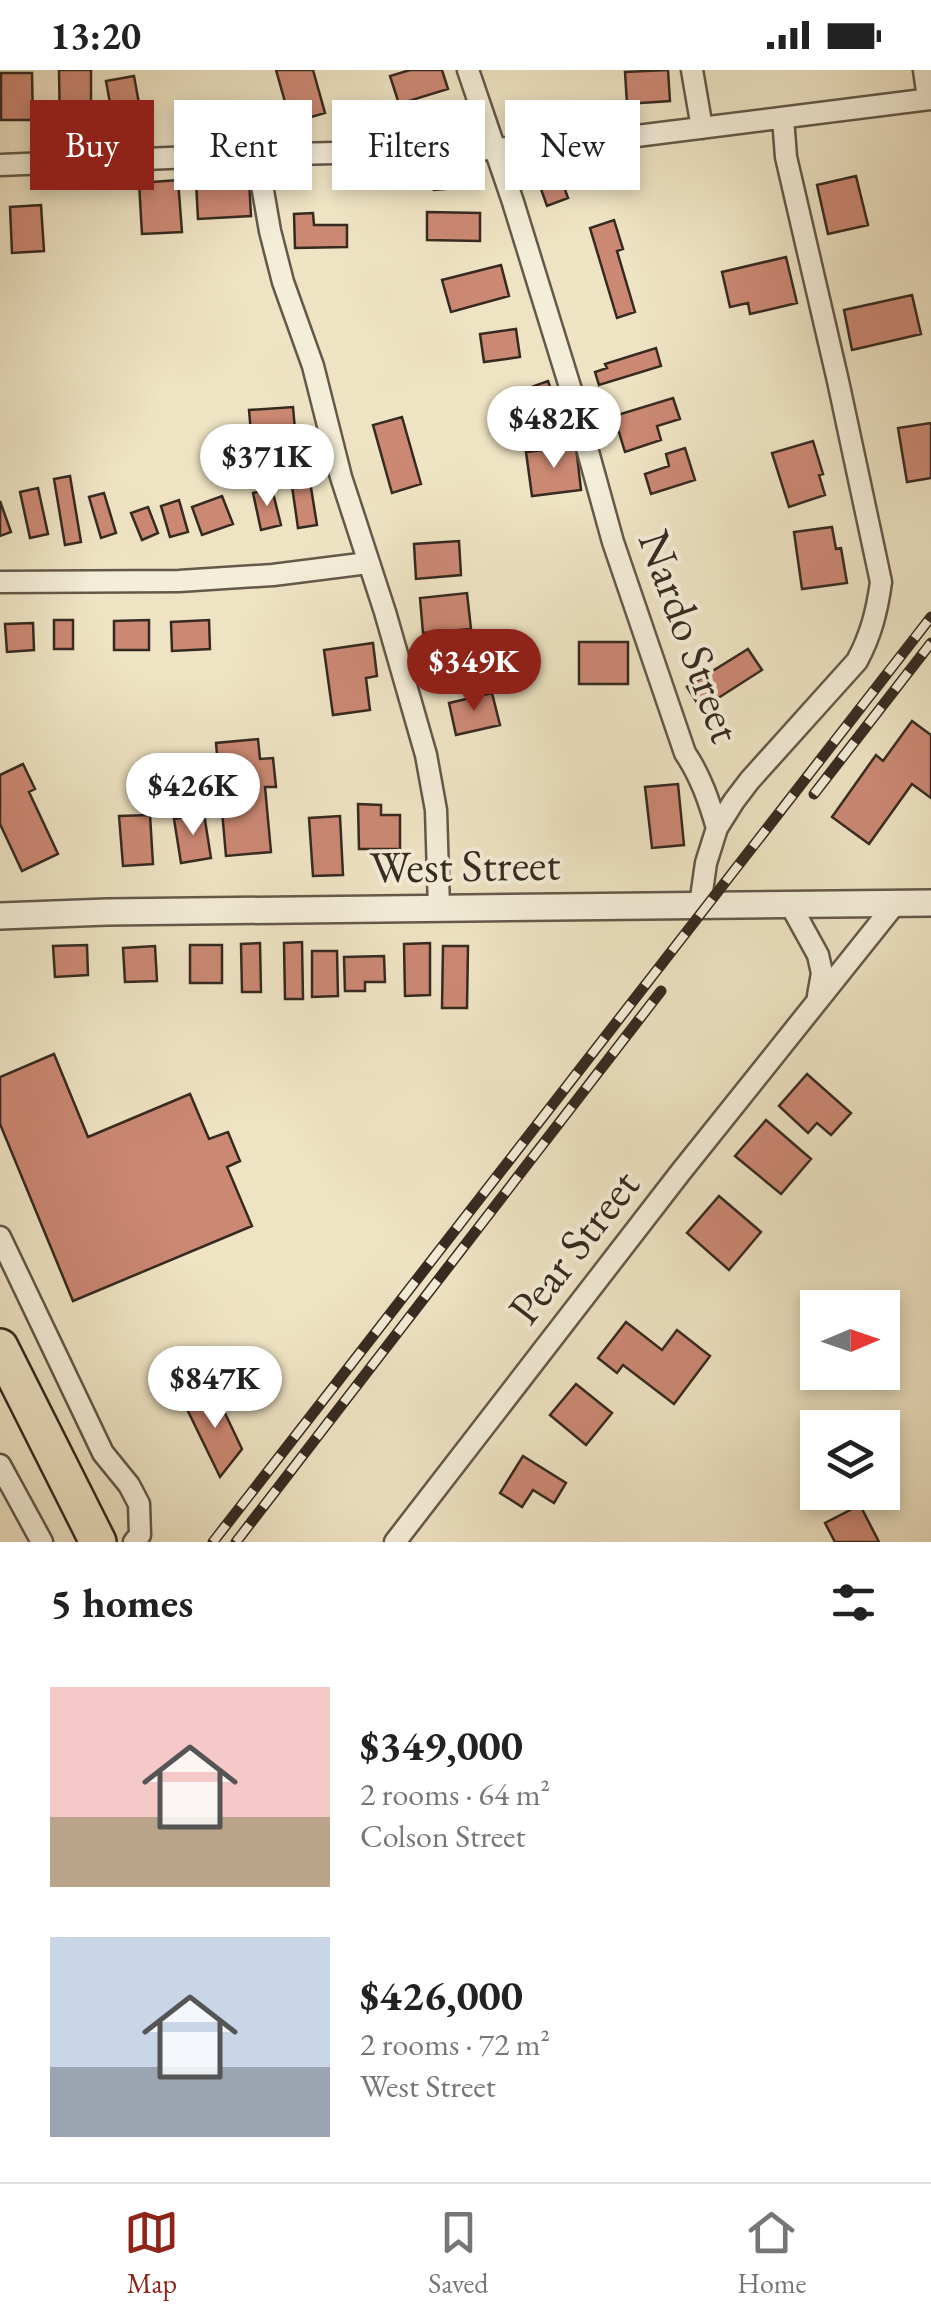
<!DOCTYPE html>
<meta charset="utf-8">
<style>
body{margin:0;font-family:"EB Garamond",serif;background:#f2f2f2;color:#222;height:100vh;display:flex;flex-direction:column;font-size:38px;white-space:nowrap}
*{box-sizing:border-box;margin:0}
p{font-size:32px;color:#767676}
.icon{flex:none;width:55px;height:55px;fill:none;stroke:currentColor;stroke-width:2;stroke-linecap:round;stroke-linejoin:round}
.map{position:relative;height:1472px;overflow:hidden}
.drawer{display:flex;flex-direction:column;background:#fff;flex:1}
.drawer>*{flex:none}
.hud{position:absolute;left:30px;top:30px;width:872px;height:90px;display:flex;gap:20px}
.needle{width:65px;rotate:88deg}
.buttons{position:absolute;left:800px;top:1220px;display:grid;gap:20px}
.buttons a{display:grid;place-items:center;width:100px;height:100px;border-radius:0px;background:#fff;box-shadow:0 5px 15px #0003;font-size:50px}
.price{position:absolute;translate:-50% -85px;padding:0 22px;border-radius:35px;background:#fff;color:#222;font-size:32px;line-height:65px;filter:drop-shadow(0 2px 5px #0008)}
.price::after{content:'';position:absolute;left:50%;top:60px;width:30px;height:22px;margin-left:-15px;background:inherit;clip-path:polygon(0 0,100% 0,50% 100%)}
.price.active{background:#8f2418;color:#fff}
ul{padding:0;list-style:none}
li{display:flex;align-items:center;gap:30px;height:250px;padding:0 50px}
li span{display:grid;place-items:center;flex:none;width:280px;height:200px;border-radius:0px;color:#555}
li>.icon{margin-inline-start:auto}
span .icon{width:120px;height:120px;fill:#fffc;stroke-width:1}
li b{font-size:42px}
h2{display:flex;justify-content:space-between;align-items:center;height:120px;padding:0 50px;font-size:42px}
.chip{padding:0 35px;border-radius:0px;background:#fff;box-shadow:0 5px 15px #0003;font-size:35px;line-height:90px}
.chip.active{background:#8f2418;color:#fff}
.status{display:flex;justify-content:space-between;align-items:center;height:70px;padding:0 50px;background:#fff;direction:ltr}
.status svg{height:28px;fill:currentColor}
.tab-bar{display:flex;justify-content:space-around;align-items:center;height:140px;border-top:2px solid #e0e0e0;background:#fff;font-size:28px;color:#767676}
.tab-bar a{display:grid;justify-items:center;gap:5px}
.tab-bar .active{color:#8f2418}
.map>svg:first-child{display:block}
.building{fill:#cb8873;stroke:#362a20;stroke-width:2.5}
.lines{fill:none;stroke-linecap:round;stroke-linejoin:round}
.minor-casing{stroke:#645849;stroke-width:25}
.tertiary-casing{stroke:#645849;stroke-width:30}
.trunk-casing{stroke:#362a20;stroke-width:40}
.minor{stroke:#f4edd8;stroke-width:20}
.tertiary{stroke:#f4edd8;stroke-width:25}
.trunk{stroke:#eee3c3;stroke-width:35}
.rail-casing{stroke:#362a20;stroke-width:11}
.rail{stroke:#f4edd8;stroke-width:8;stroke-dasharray:22;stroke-linecap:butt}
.labels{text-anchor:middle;stroke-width:8;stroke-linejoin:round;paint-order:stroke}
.street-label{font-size:45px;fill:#362a20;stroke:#f4edd8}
</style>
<div class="status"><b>13:20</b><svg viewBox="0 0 49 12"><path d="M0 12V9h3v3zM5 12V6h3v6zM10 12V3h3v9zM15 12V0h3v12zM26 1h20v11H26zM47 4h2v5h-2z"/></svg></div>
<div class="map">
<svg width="931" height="1472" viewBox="0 0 931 1472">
<rect width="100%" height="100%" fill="#eee3c3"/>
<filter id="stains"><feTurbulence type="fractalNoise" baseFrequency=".002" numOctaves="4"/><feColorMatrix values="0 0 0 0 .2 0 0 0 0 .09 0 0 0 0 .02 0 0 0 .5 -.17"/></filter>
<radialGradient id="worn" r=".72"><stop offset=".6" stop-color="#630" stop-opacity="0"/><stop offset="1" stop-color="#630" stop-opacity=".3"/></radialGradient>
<path class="building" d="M59,0H91V64H60Z
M276,0H313L325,43L291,53Z
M410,0H442L448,19L399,34L390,6Z
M668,0L670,31L627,34L625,2Z
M1,3H32L33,50H1Z
M134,6L144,61L116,66L106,11Z
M479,88L481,116L434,120L432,92Z
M557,97L568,128L547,136L536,105Z
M856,106L868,155L828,164L817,115Z
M178,110L182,162L142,164L139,113Z
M249,110L251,146L198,149L196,112Z
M41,135L44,181L12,183L10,137Z
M427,142L480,143V171L427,170Z
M313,143L314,155H347V177L295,178L294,144Z
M614,150L623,179L617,181L635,242L617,248L590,158Z
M786,187L797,233L750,244L748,233L730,237L722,202Z
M501,195L509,226L451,242L442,210Z
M912,225L921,264L852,280L844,240Z
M516,259L520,287L484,292L480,264Z
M656,278L661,296L599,315L595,302L607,298L605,294Z
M548,311L558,339L513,355L503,327Z
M673,328L680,349L657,356L661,370L625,382L614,346Z
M293,337L296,371L275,372L274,361L251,363L249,340Z
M402,347L421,414L392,423L373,355Z
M931,353V408L907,412L898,358Z
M813,371L823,404L819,405L825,425L789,437L772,383Z
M576,376L581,420L532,426L526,382Z
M685,378L695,410L651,424L645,404L669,396L666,384Z
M308,399L317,455L298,458L290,402Z
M70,406L81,472L65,475L54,409Z
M38,418L48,464L30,468L20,422Z
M272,419L281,455L261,460L253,423Z
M104,423L116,463L101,468L89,427Z
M222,426L233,454L202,465L192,437Z
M179,430L188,462L170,467L161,436Z
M0,431L11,462L0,466Z
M148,437L158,463L142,470L131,443Z
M832,457L836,479L841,478L847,513L802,519L794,462Z
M459,471L461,505L416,509L414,474Z
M467,523L471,559L423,563L420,528Z
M54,550H73V579H54Z
M149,550V580H114V551Z
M209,550L210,579L172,581L171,552Z
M33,553L34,580L7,582L5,554Z
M472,572L476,604L425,610L421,579Z
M579,572H628V614H579Z
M373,573L377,606L366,608L370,640L333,645L324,580Z
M748,579L762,600L701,639L687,617Z
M492,623L500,655L456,665L449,633Z
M912,651L931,665V728L912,714L869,774L832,747L876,685L883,691Z
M258,669L260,689L273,688L276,717H265L271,782L226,786L216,673Z
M23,694L35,719L29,722L58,784L22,801L0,754V705Z
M678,714L684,775L652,778L645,717Z
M358,734L381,735V745H400V779H359Z
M204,744L211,788L181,793L174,749Z
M150,745L153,794L123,796L119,746Z
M340,746L343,805L313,806L309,748Z
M302,872L303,929H285L284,873Z
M260,873L261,922H242L241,874Z
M430,873V925L405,926L404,874Z
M87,875L88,905L55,907L53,876Z
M190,875H222V913H190Z
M155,876L157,911L125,912L123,878Z
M443,876H468L467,938H442Z
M312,881H337L338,926L312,927Z
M384,886L385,912H365V921H345L344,887Z
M54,984L88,1067L190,1024L209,1069L228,1062L240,1091L227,1097L252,1156L73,1231L0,1054V1007Z
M807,1004L851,1043L831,1065L817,1053L808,1063L779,1036Z
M766,1050L811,1089L781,1124L735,1086Z
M719,1126L761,1162L729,1200L687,1163Z
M626,1252L662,1280L677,1260L710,1286L674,1334L623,1295L617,1303L598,1288Z
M576,1314L612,1343L586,1375L550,1345Z
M214,1320L242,1379L220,1407L185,1335Z
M523,1386L566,1413L554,1433L533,1420L522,1437L500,1423Z
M860,1435L879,1472H835L825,1453Z"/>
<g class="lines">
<g class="minor-casing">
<path id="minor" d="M468,0L513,132L571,320L613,472L685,683C701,707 709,731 717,758
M692,0L702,58
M924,0L928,29
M257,86L270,161L283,212L313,296L341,407L385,542L426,685L436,740L439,838
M0,95L217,86L494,79L581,73L931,29
M0,512L179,511L273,505L368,493
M700,835L706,793L717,758L734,731L750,710L857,591C871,565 877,541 881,512L838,311L786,87L783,48
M791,836L818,885L822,903L818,926
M0,1167L103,1383L129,1415L139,1434L140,1465L134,1472
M0,1395L42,1472
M395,1472L680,1103L895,834"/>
</g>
<g class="tertiary-casing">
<path id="tertiary" d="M0,846L107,842L931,833"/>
</g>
<g class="trunk-casing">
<path id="trunk" d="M0,1277L98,1472"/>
</g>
<use href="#minor" class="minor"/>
<use href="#tertiary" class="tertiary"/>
<use href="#trunk" class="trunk"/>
<g class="rail-casing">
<path id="rail" d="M814,724L931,573
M213,1472L931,547
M236,1472L661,921"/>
</g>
<use href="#rail" class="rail"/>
</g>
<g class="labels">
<g class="street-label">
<text transform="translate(691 566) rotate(70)" y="16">Nardo Street</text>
<text transform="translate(465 795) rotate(-1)" y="16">West Street</text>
<text transform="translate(573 1176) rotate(-52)" y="16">Pear Street</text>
</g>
</g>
<rect width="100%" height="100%" filter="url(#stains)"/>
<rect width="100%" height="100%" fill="url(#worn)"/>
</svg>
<div class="buttons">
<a><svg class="needle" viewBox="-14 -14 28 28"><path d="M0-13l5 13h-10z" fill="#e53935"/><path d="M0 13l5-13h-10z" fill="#767676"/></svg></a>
<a><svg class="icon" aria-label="layers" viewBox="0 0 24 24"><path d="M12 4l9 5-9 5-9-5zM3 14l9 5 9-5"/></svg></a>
</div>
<b class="price" style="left:554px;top:401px">$482K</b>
<b class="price" style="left:267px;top:439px">$371K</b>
<b class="price active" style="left:474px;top:644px">$349K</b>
<b class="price" style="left:193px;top:768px">$426K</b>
<b class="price" style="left:215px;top:1361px">$847K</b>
<div class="hud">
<a class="chip active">Buy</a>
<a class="chip">Rent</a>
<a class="chip">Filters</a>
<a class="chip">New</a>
</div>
</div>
<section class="drawer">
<h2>5 homes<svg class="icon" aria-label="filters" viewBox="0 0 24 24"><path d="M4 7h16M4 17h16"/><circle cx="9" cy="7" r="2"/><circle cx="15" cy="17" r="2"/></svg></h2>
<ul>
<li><span style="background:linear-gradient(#f6c9c9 65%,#b9a48a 0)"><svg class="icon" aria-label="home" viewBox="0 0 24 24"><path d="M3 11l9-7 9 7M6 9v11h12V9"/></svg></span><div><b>$349,000</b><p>2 rooms · 64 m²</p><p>Colson Street</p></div></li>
<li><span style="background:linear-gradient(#c9d6e8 65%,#9aa5b1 0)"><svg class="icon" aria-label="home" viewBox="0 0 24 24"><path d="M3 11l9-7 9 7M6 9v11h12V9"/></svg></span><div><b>$426,000</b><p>2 rooms · 72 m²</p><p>West Street</p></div></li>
</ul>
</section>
<nav class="tab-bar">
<a class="active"><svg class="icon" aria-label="map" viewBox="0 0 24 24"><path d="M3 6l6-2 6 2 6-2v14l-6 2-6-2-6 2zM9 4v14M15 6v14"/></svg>Map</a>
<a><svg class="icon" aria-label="saved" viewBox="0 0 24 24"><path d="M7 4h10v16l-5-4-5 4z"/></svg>Saved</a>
<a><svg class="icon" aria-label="home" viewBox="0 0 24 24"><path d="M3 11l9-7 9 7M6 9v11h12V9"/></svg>Home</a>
</nav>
